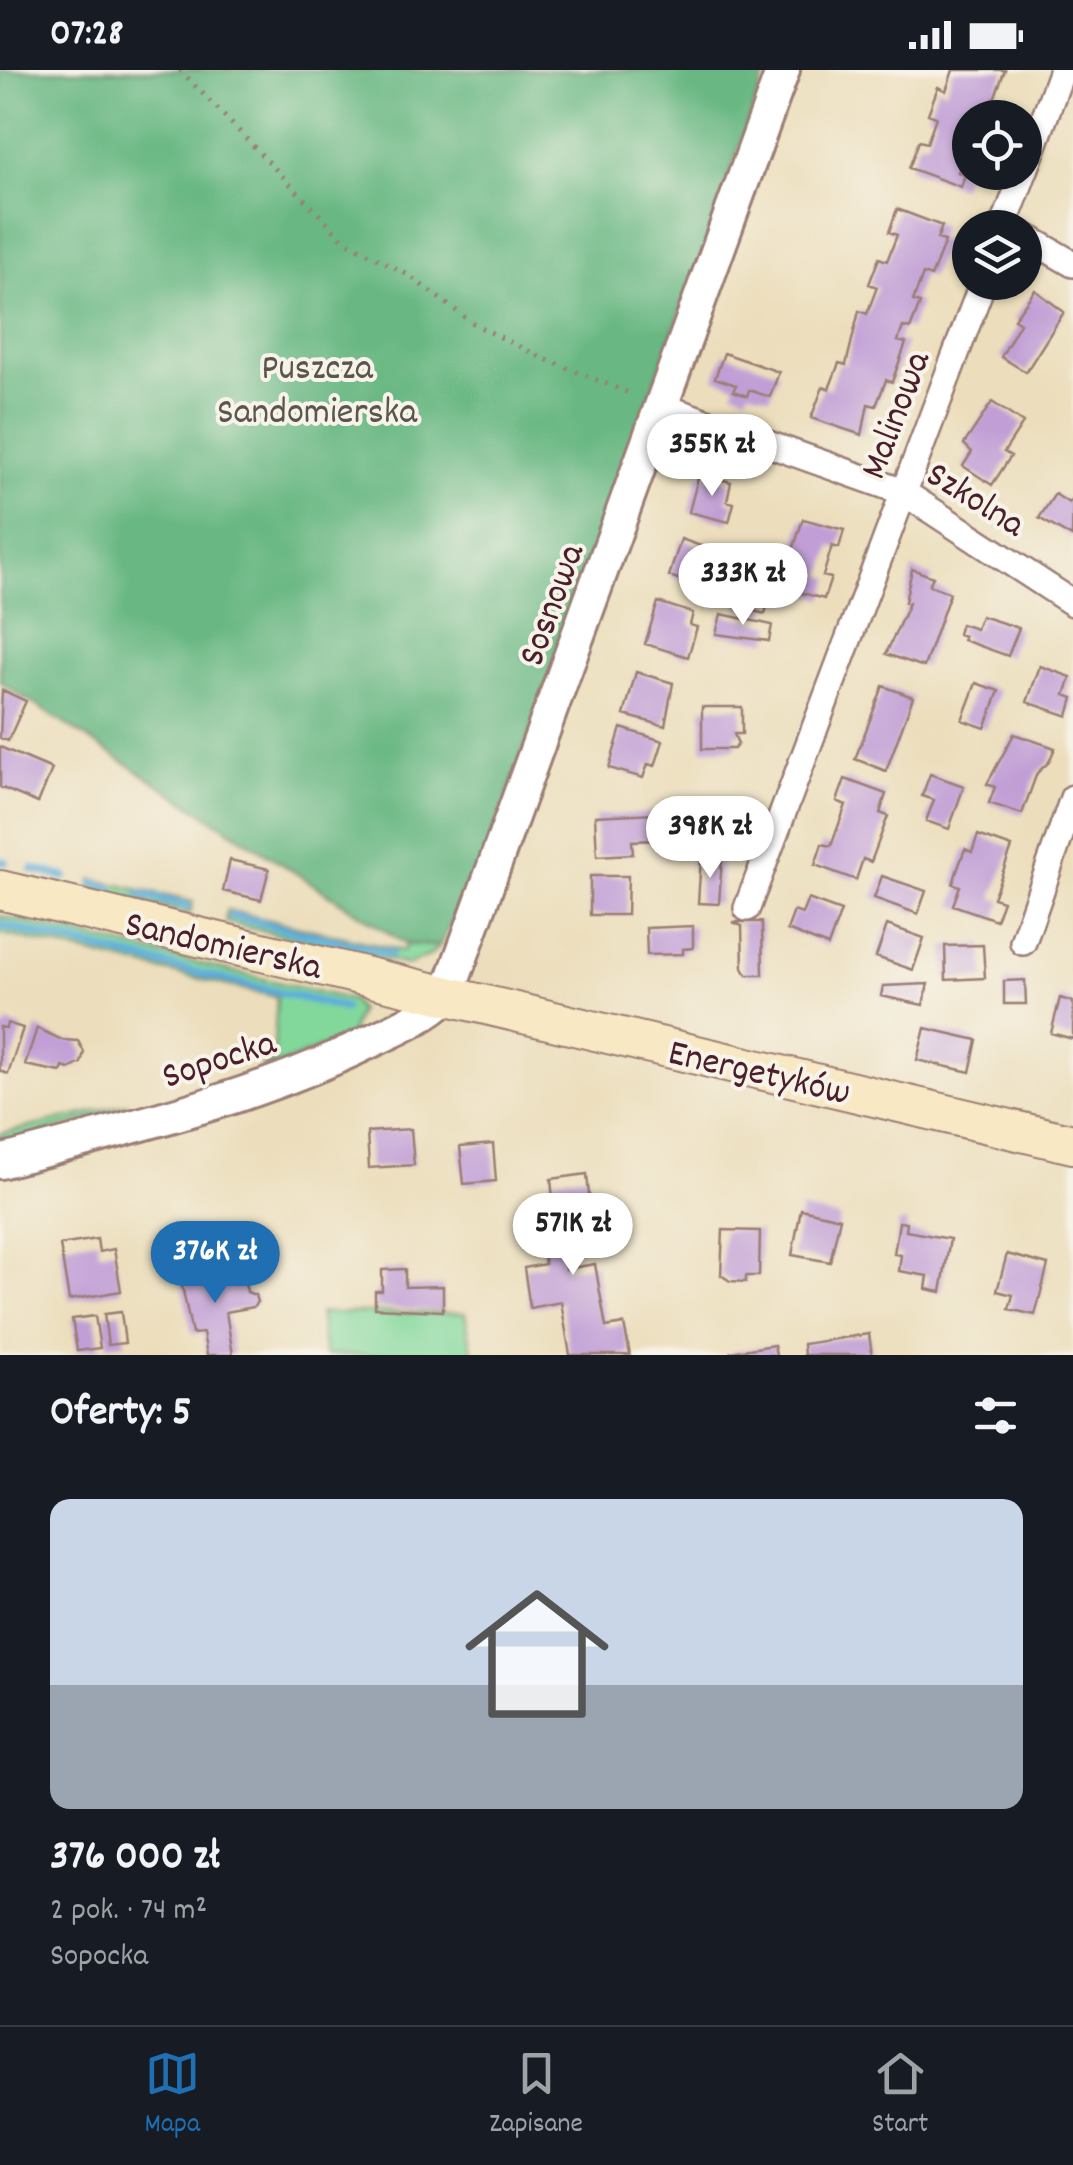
<!DOCTYPE html>
<html lang="pl">
<meta charset="utf-8">
<style>
body{margin:0;font-family:Dekko,sans-serif;background:#242831;color:#f1f3f6;height:100vh;display:flex;flex-direction:column;font-size:38px;white-space:nowrap}
*{box-sizing:border-box;margin:0}
p{font-size:32px;color:#9ea1a6}
.icon{flex:none;width:55px;height:55px;fill:none;stroke:currentColor;stroke-width:2;stroke-linecap:round;stroke-linejoin:round}
.map{position:relative;height:1285px;overflow:hidden}
.sheet{display:flex;flex-direction:column;background:#171b24;flex:1}
.sheet>*{flex:none}
.controls{position:absolute;left:952px;top:30px;display:grid;gap:20px}
.controls a{display:grid;place-items:center;width:90px;height:90px;border-radius:50%;background:#171b24;box-shadow:0 2px 8px #0004;font-size:50px}
.price{position:absolute;translate:-50% -85px;padding:0 22px;border-radius:35px;background:#fff;color:#222;font-size:32px;line-height:65px;filter:drop-shadow(0 2px 5px #0008)}
.price::after{content:'';position:absolute;left:50%;top:60px;width:30px;height:22px;margin-left:-15px;background:inherit;clip-path:polygon(0 0,100% 0,50% 100%)}
.price.current{background:#1f6fb2;color:#fff}
ul{padding:0;list-style:none}
li{display:grid;align-content:center;gap:20px;height:530px;padding:0 50px}
li+li{border-top:2px solid #363941}
li span{display:grid;place-items:center;height:310px;border-radius:20px;color:#555}
li>.icon{margin-inline-start:auto}
span .icon{width:180px;height:180px;fill:#fffc;stroke-width:1}
li b{font-size:42px}
h2{display:flex;justify-content:space-between;align-items:center;height:120px;padding:0 50px;font-size:42px}
.status{display:flex;justify-content:space-between;align-items:center;height:70px;padding:0 50px;background:#171b24;direction:ltr}
.status svg{height:28px;fill:currentColor}
.dock{display:flex;justify-content:space-around;align-items:center;height:140px;border-top:2px solid #363941;background:#171b24;font-size:28px;color:#9ea1a6}
.dock a{display:grid;justify-items:center;gap:5px}
.dock .current{color:#1f6fb2}
.map>svg:first-child{display:block}
.green{fill:#82d89b;stroke:#667c63;stroke-width:2.5}
.forest{fill:#69b883;stroke:#5a6c57;stroke-width:2.5}
.lines{fill:none;stroke-linecap:round;stroke-linejoin:round}
.stream{stroke:#5eadd8;stroke-width:8}
.building{fill:#c19fd6}
.minor-casing{stroke:#9b7e74;stroke-width:30}
.tertiary-casing{stroke:#9b7e74;stroke-width:38}
.secondary-casing{stroke:#9b7e74;stroke-width:42}
.path{stroke:#9b7e74;stroke-width:5;stroke-dasharray:2.5 8;stroke-linecap:butt}
.minor{stroke:#fff;stroke-width:25}
.tertiary{stroke:#fff;stroke-width:32}
.secondary{stroke:#f8e8c3;stroke-width:38}
.labels{text-anchor:middle;stroke-width:8;stroke-linejoin:round;paint-order:stroke}
.park-label{font-size:38px;fill:#5b564d;stroke:#f7f3e8}
.street-label{font-size:38px;fill:#4a1f2b;stroke:#f7f3e8}
</style>
<div class="status"><b>07:28</b><svg viewBox="0 0 49 12"><path d="M0 12V9h3v3zM5 12V6h3v6zM10 12V3h3v9zM15 12V0h3v12zM26 1h20v11H26zM47 4h2v5h-2z"/></svg></div>
<div class="map">
<svg width="1073" height="1285" viewBox="0 0 1073 1285">
<rect width="100%" height="100%" fill="#f7f3e8"/>
<filter id="ink" filterUnits="userSpaceOnUse"><feTurbulence type="fractalNoise" baseFrequency=".01" numOctaves="2"/><feDisplacementMap in="SourceGraphic" scale="20" xChannelSelector="R" yChannelSelector="G"/><feConvolveMatrix kernelMatrix="1 2 1 2 8 2 1 2 1" color-interpolation-filters="sRGB"/></filter>
<filter id="wash" filterUnits="userSpaceOnUse"><feTurbulence type="fractalNoise" baseFrequency=".0048" numOctaves="4" result="noise"/><feDisplacementMap in="SourceGraphic" scale="40" xChannelSelector="R" yChannelSelector="G"/><feGaussianBlur stdDeviation="2.25" result="paint"/><feColorMatrix in="noise" values="0 0 0 0 0 0 0 0 0 0 0 0 0 0 0 0 0 1.4 0 .05"/><feComposite in="paint" operator="in"/></filter>
<g filter="url(#wash)">
<rect width="100%" height="100%" fill="#ecdebc"/>
<path class="green" d="M92,809L193,832L190,844L90,820Z
M227,840L403,881L406,874L439,876L429,886L407,895L225,852Z
M0,846L352,930L359,941L349,966L267,1000L261,996L273,991L277,927L0,863Z
M127,1034L126,1039L0,1074V1064Z
M319,1243H465L473,1285H325Z"/>
<path class="forest" d="M0,0H767L462,853L452,851L439,876L406,874L0,612Z"/>
<g class="lines">
<path class="stream" d="M0,791L5,792
M33,799L65,807
M94,813L111,818
M139,824L187,836
M232,846L391,884
M0,855L344,938"/>
</g>
<g id="blocks">
<path class="building" d="M953,0H1005L991,37L984,34L979,48H970V89L964,87L958,102L965,105L961,117L909,98L919,71L927,73L936,47L928,44L938,17L946,21Z
M897,139L942,156L937,169L945,171L931,207L923,204L913,231L920,233L910,259L903,257L898,271L906,273L892,312L886,310L876,336L868,334L862,365L811,348L823,317L829,319L839,293L846,295L859,241L867,244L877,217L869,214L879,188L887,191L897,165L889,162Z
M1035,220L1064,242L1026,302L1001,287L1020,253L1014,249Z
M724,283L779,302L770,327L749,320L747,326L733,321L736,315L715,308Z
M992,332L1023,353L1004,382L1011,386L992,415L963,396L972,382L964,374Z
M699,404L731,412L727,431L734,433L729,452L689,442Z
M1055,424L1069,433L1073,428L1072,467L1039,448Z
M803,449L844,460L839,478L832,476L823,506L831,508L824,529L781,517Z
M681,469L715,481L708,502L716,505L711,520L669,506Z
M912,499L933,507L929,515L950,523L924,597L886,584L909,533L905,532Z
M745,514L758,517L756,525L769,528L765,544L738,537Z
M658,532L693,543L690,555L697,557L688,587L645,574Z
M721,544L772,555L769,571L716,564Z
M981,546L1019,558L1008,586L963,570L964,566L958,564L961,554L976,559Z
M1040,596L1071,607L1065,625L1073,628L1068,646L1027,632Z
M636,602L673,613L665,656L624,645Z
M976,613L999,621L985,658L962,650Z
M883,616L913,627L886,701L855,689Z
M2,620L26,631L8,671L0,668Z
M702,637H742V664H734L738,674L734,679H702Z
M621,658L663,671L655,696L648,694L643,708L609,698Z
M1014,664L1055,678L1049,692L1037,703L1022,744L989,733L995,717L987,714Z
M0,677L52,699L38,733L0,717Z
M930,704L964,716L949,759L926,751L934,730L922,726Z
M845,709L886,724L880,743L888,746L871,792L863,789L856,810L815,795L822,774L831,776L846,735L837,731Z
M719,736V750H731L732,780L665,783V770L700,768L699,737Z
M655,743L656,770L632,771L633,784L597,786L595,746Z
M978,765L1012,777L993,828L1003,831L996,850L953,835L960,816L953,814L958,798L965,779L972,782Z
M701,787L722,788L719,834L698,833Z
M230,790L269,799L261,830L223,821Z
M590,806H628L627,845H590Z
M882,806L926,821L918,844L874,828Z
M808,829L841,841L828,876L787,860L794,841L802,844Z
M733,852H762L763,905H747L743,898L742,856Z
M887,855L924,868L913,900L876,887Z
M693,856V878L683,879V884L647,885L646,858Z
M983,875L985,908L946,910L945,876Z
M1025,910L1026,934H1004V911Z
M928,914L923,935L881,926L883,916Z
M1060,928L1073,932V969L1051,963Z
M7,953L23,958L8,1004L0,1001V957L6,958Z
M37,958L62,970L78,971L84,982L81,993L69,999L63,997L61,1002L25,995Z
M925,958L977,970L970,1002L917,990Z
M411,1059L414,1095L369,1098L367,1062Z
M493,1074L496,1111L464,1114L460,1077Z
M587,1104L591,1148L563,1153L571,1191L565,1192L566,1199L595,1194L606,1257L624,1254L630,1285H570L561,1232L530,1238L524,1198L545,1194L538,1154L555,1151L551,1109Z
M801,1139L840,1148L830,1192L792,1185Z
M899,1152L907,1153L906,1161L950,1169L941,1222L926,1219L928,1206L899,1201L901,1185L894,1184Z
M723,1160L760,1161L759,1206H746V1212L730,1211L721,1205Z
M97,1169L99,1182L114,1179L121,1221L69,1230L60,1175Z
M1007,1184L1048,1195L1035,1245L1009,1239L1013,1225L997,1221Z
M231,1197L238,1210L244,1208L247,1222L255,1225L257,1232L253,1237L226,1242L233,1285H207L203,1263L192,1264L180,1206Z
M405,1199V1217L443,1216V1241L375,1238V1221H382V1200Z
M121,1242L125,1273L108,1275L104,1244Z
M95,1246L100,1278L77,1281L72,1249Z
M869,1264L872,1285H804L803,1274Z
M774,1275L776,1285H732L731,1282Z"/>
</g>
</g>
<g filter="url(#ink)">
<use href="#blocks" fill-opacity="0" stroke="#9b7e74" stroke-width="2.5"/>
<g class="lines">
<g class="minor-casing">
<path id="minor" d="M1025,100L1062,0
M1003,158L1024,102
M1025,166L1073,194
M664,337L903,422L1073,533
M747,838L983,212
M1023,872L1073,728"/>
</g>
<g class="tertiary-casing">
<path id="tertiary" d="M0,1092C124,1059 254,1029 369,972C397,959 425,947 447,926L783,0"/>
</g>
<g class="secondary-casing">
<path id="secondary" d="M0,820L1073,1074"/>
</g>
<path class="path" d="M180,0L344,170L408,205L474,254L540,287L634,325"/>
<use href="#minor" class="minor"/>
<use href="#tertiary" class="tertiary"/>
<use href="#secondary" class="secondary"/>
</g>
</g>
<g class="labels">
<g class="park-label">
<text x="317" y="308">Puszcza<tspan x="317" dy="44">Sandomierska</tspan></text>
</g>
<g class="street-label">
<text transform="translate(893 344) rotate(-69)" y="13">Malinowa</text>
<text transform="translate(977 427) rotate(32)" y="13">Szkolna</text>
<text transform="translate(549 534) rotate(-70)" y="13">Sosnowa</text>
<text transform="translate(224 873) rotate(13)" y="13">Sandomierska</text>
<text transform="translate(218 987) rotate(-18)" y="13">Sopocka</text>
<text transform="translate(760 1000) rotate(13)" y="13">Energetyków</text>
</g>
</g>
</svg>
<div class="controls">
<a><svg class="icon" aria-label="locate" viewBox="0 0 24 24"><circle cx="12" cy="12" r="6"/><path d="M12 2v4M12 18v4M2 12h4M18 12h4"/></svg></a>
<a><svg class="icon" aria-label="layers" viewBox="0 0 24 24"><path d="M12 4l9 5-9 5-9-5zM3 14l9 5 9-5"/></svg></a>
</div>
<b class="price" style="left:712px;top:429px">355K zł</b>
<b class="price" style="left:743px;top:558px">333K zł</b>
<b class="price" style="left:710px;top:811px">398K zł</b>
<b class="price" style="left:573px;top:1208px">571K zł</b>
<b class="price current" style="left:215px;top:1236px">376K zł</b>
</div>
<section class="sheet">
<h2>Oferty: 5<svg class="icon" aria-label="filters" viewBox="0 0 24 24"><path d="M4 7h16M4 17h16"/><circle cx="9" cy="7" r="2"/><circle cx="15" cy="17" r="2"/></svg></h2>
<ul>
<li><span style="background:linear-gradient(#c9d6e8 60%,#9aa5b1 0)"><svg class="icon" aria-label="home" viewBox="0 0 24 24"><path d="M3 11l9-7 9 7M6 9v11h12V9"/></svg></span><div><b>376 000 zł</b><p>2 pok. · 74 m²</p><p>Sopocka</p></div></li>
</ul>
</section>
<nav class="dock">
<a class="current"><svg class="icon" aria-label="map" viewBox="0 0 24 24"><path d="M3 6l6-2 6 2 6-2v14l-6 2-6-2-6 2zM9 4v14M15 6v14"/></svg>Mapa</a>
<a><svg class="icon" aria-label="saved" viewBox="0 0 24 24"><path d="M7 4h10v16l-5-4-5 4z"/></svg>Zapisane</a>
<a><svg class="icon" aria-label="home" viewBox="0 0 24 24"><path d="M3 11l9-7 9 7M6 9v11h12V9"/></svg>Start</a>
</nav>
